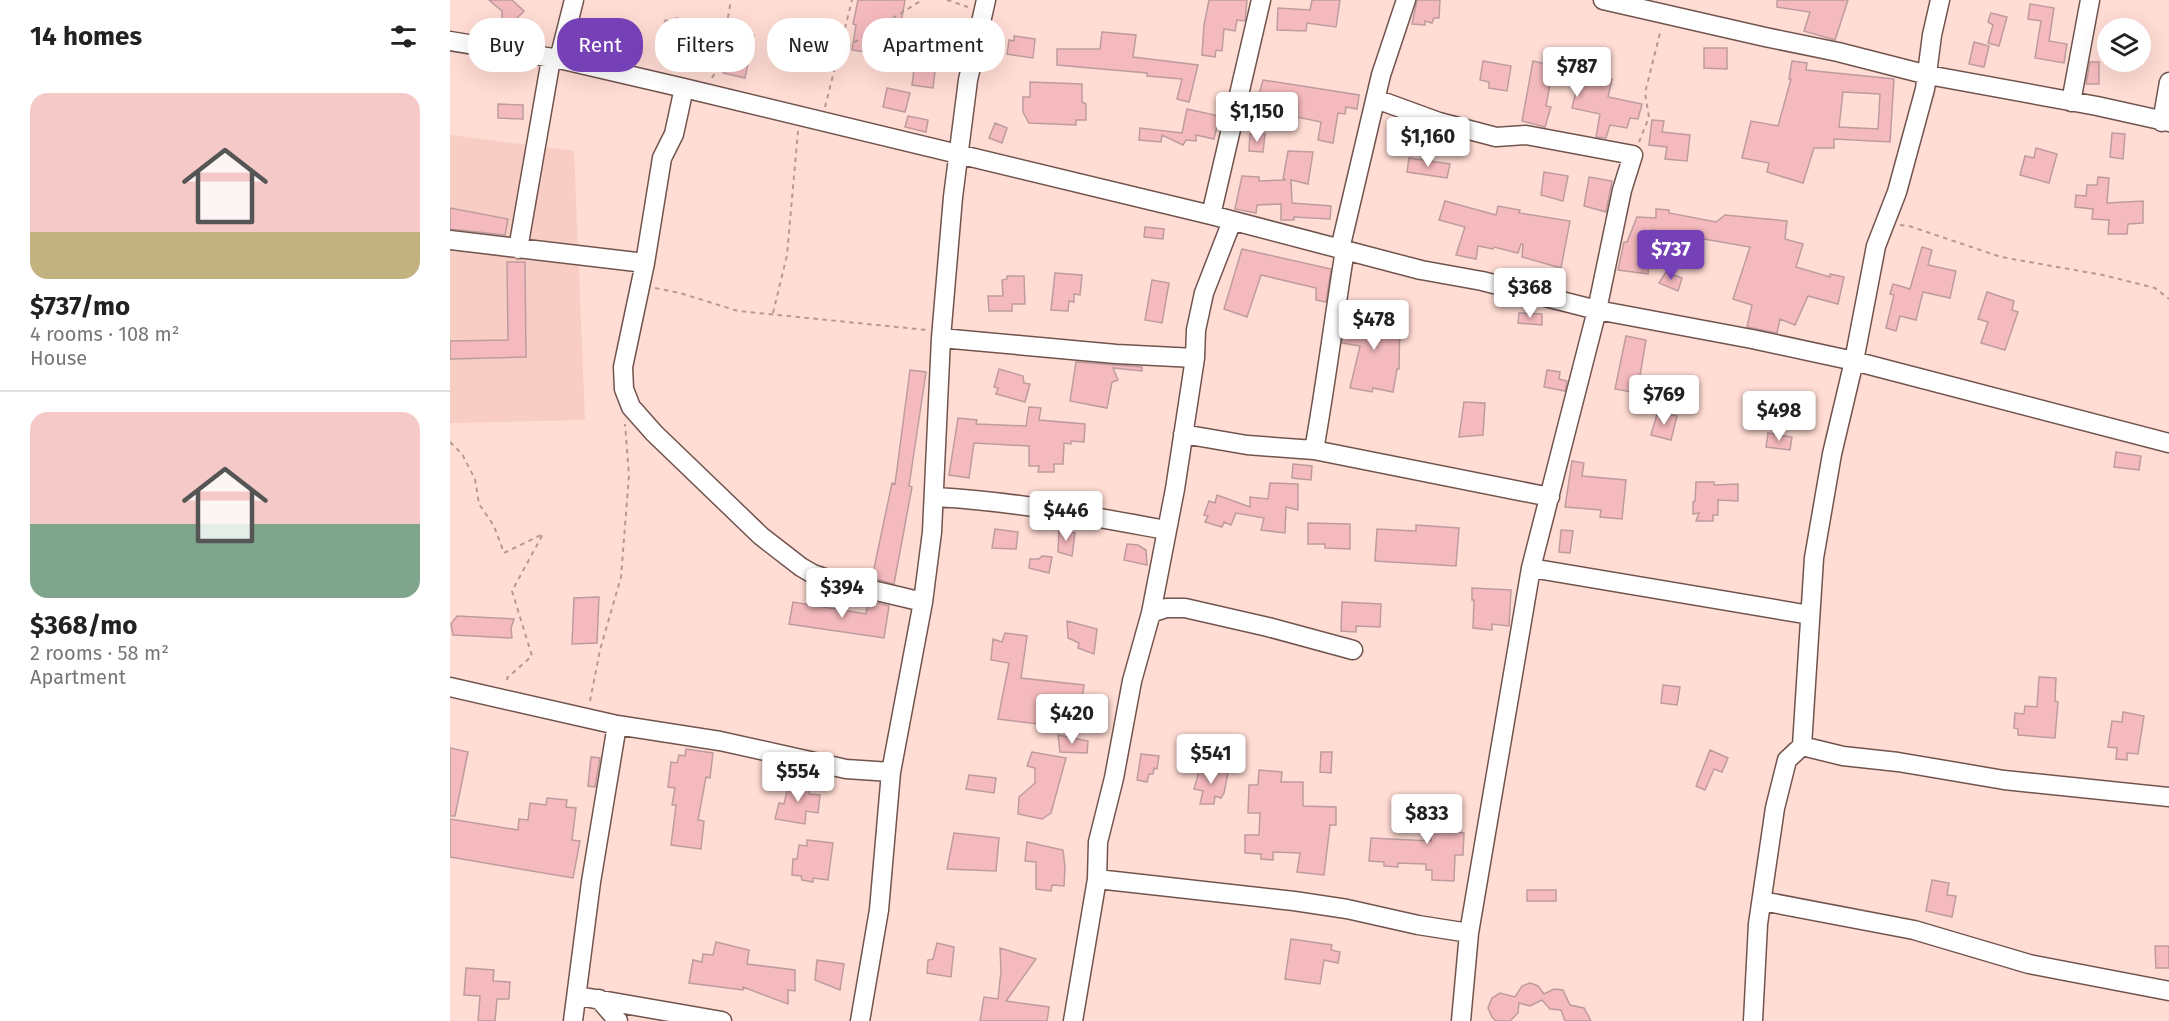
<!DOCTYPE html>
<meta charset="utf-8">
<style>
body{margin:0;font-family:"Fira Sans",sans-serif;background:#f2f2f2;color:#222;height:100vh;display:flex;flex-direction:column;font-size:22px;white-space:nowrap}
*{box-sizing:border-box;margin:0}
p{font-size:20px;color:#767676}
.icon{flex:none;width:33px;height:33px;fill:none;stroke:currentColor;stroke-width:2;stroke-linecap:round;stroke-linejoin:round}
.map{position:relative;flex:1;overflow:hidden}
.panel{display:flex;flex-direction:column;background:#fff;width:450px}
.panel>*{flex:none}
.hud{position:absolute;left:18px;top:18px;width:570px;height:54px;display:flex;gap:12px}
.buttons{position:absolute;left:1647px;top:18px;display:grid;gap:12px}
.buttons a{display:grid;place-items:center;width:54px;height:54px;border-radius:50%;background:#fff;box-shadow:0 6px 24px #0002;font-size:30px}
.price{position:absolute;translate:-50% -51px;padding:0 14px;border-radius:6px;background:#fff;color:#222;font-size:20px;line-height:39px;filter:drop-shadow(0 2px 3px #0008)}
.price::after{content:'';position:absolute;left:50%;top:36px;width:18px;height:14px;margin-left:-9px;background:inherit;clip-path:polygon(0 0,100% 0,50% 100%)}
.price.on{background:#7640b7;color:#fff}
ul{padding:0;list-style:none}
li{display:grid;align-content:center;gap:12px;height:318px;padding:0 30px}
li+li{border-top:2px solid #e0e0e0}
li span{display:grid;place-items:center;height:186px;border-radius:18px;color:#555}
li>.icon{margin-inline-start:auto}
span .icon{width:108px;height:108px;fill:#fffc;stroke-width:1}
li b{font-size:26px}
h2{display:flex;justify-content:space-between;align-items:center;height:72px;padding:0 30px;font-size:26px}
.chip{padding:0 21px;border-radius:24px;background:#fff;box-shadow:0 6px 24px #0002;font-size:21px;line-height:54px}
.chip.on{background:#7640b7;color:#fff}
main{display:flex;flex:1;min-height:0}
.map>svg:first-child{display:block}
.built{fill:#f8cdc4}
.building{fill:#f5babe;stroke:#be9c9e;stroke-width:1.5;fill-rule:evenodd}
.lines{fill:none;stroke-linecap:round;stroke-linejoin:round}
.minor-casing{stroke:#71544e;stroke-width:21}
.path{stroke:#b49a94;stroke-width:2;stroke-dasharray:4.5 4.5;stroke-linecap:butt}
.minor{stroke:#fff;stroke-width:18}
</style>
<main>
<section class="panel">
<h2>14 homes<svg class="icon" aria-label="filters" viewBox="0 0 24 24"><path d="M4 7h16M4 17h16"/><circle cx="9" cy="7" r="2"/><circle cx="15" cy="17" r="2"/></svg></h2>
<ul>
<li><span style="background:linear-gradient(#f6c9c9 75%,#c2b280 0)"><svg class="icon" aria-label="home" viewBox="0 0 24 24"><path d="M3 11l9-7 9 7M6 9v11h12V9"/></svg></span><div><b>$737/mo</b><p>4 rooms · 108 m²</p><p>House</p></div></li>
<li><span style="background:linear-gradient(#f6c9c9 60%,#7fa58c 0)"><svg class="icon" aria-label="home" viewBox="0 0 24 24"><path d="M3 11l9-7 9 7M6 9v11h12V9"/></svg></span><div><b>$368/mo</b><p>2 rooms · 58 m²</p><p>Apartment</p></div></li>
</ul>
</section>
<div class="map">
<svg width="1719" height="1021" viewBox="0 0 1719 1021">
<rect width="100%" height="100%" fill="#ffdcd4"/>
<path class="built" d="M0,135L124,151L135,420L0,423Z"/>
<path class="building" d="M39,0H62L74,11L62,23L58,19H52V11Z
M408,0H455L449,34L442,33L438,56L402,50L406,25L403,24Z
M759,0H797L795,21L787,20L785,31L774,29L772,51L766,50L765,57L752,55L754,25Z
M862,0H890L886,27L857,23L856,31L827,30L828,8L860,10Z
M967,0H990L989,18H984L982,23L975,21V25L962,24Z
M1327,0H1398L1385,40L1354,31L1360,12L1327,7Z
M1580,4L1604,8L1599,41L1617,44L1614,63L1585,58L1591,21L1578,19Z
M1541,13L1557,17L1549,46L1538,43L1543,25L1538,22Z
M226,18L243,21L237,52L218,49L217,43L211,40L215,20L226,22Z
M282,30L304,35L295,78L273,73Z
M652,32L686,35L683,57L748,65L739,102L727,99L732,79L697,76V73L607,65V49H650Z
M564,36L585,39L583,58L557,54L559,40L564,41Z
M1524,42L1539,46L1534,67L1519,64Z
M1254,48H1277V69L1254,68Z
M1033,61L1061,66L1057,91L1039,88V82L1030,80Z
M1083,61L1162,79L1158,97L1192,104L1188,119L1180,118L1177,128L1160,125L1156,138L1146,137L1150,114L1122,108L1128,84L1101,79L1096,106L1101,107L1095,127L1072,121Z
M1342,61L1357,63L1356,70L1444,79L1440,142L1384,139V148H1364L1353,183L1317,172L1319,163L1292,158L1301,121L1328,126L1341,79H1339ZM1393,92L1430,94L1428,129L1389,127Z
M1640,62H1649V84H1636Z
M464,69L485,71L483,88L462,85Z
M813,80L909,95L907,109L896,107L895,114L888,113L883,143L868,140L871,122L805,108Z
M580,82L632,84V102L636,104V120H626V125L579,123L573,112V97H580Z
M437,88L460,93L455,112L433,107Z
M48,104L73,105V119L48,118Z
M737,109L769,116L764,139L746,135V141L736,140L733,145L712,135L711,142L689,140L690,128L732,133Z
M458,116L478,120L476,132L455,127Z
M1202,120L1214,121L1212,132L1240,135L1237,161L1215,159L1217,147L1199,145Z
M545,123L557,128L552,143L539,138Z
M1662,133L1675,134L1673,159L1660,157Z
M800,134H815L813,152L799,151Z
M1586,148L1607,154L1599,183L1570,175L1575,156L1584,158Z
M838,151L863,152L858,184L841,180L842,203L881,206L880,219L844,217V220H831V204L807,205L806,213L785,209L792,176L809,177V181L836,180L833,179Z
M959,158L1000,164L997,178L957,172Z
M1094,172L1118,176L1113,201L1091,195Z
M1139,177L1162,181L1156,212L1134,206Z
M1648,177L1659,178L1657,203L1693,201V223L1678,224L1677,234H1658L1659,220L1642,219L1643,209L1625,207L1626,195L1636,196L1637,185H1647Z
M995,201L1046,215L1048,206L1070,210L1069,213L1120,221L1111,268L1072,257L1073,244H1071L1068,253L1044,247L1043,249L1028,246L1026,259L1006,255L1015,227L989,220Z
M0,208L58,219L55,235L0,229Z
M1206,209L1219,210V213L1266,222L1275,215L1337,221L1335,239L1353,244L1346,267L1380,277V274L1394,277L1388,304L1358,296L1345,325L1330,319L1327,333L1297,327L1302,305L1283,299L1300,247L1202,230L1198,274L1168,270L1174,242H1177L1187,217L1206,218Z
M695,227L714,229L713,239L694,237Z
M1472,247L1482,250L1478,265L1506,271L1500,298L1473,292L1466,320L1450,316L1446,331L1436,328L1444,295L1440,294L1443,284L1460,289Z
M792,249L881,269L876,302L866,300V288L811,275L797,317L774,309Z
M57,262H75L76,357L0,359V341L58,340Z
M1216,272L1232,278L1228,291L1209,283Z
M605,273L632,275L630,295L624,294V302L619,301L618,311L601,310Z
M557,276H574L575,304H562V311H539L538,296H553L552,280L557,279Z
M702,280L719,283L712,323L695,320Z
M1537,292L1564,301L1562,310L1568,312L1555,350L1531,343L1538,322L1528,319Z
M1069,313L1092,314V325L1068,323Z
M925,315L950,317L949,369H947L943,392L923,388L922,392L900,388L910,346L892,343L896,316L925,317Z
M1176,336L1196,340L1187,393L1165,389Z
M626,362L692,367V371L663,368L668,380L662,382L657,408L620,401Z
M549,369L573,376L574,383L580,384L575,402L546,394L548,388L544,387Z
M460,370L476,372L459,486L462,487L444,584L422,578L442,483L445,484Z
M1097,370L1110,372L1109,379L1117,381L1115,391L1094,387Z
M1014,402L1035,403L1033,435L1009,437Z
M579,407L591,408L589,420L635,424L634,442L621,441V444L614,443L613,464H604V472H588L589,466H579V446L524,443L519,478L499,475L508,418L527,420L526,424L576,426Z
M1208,411L1227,416L1221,440L1201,435Z
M1318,433L1342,437L1340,450L1316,447Z
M1666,452L1691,456L1689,470L1664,467Z
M1122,461L1134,463L1132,476L1176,480L1172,519L1150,517L1151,510L1115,507Z
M843,464L862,466L861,480L842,478Z
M1246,482H1264V485L1288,484V501L1268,500V515H1263V521H1246L1249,513L1243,514V502L1245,501Z
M820,483L848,484V510L836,507L835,533L811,530L814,518L786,513L781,525L774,522L772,527L755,522L758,516L754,515L759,501L765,503L767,495L800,507V497L818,499Z
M858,523L900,524V549L875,548V544H858Z
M966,525L1009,528L1006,566L925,561L927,529L966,531Z
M545,529L568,532L566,549L542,548Z
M609,529L625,533L622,556L608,552Z
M1111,530L1123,531L1120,553L1109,552Z
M677,544L688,545L696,550L697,565L674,560Z
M592,556L602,557L599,573L579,568L580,559H589Z
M1022,588L1061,590L1059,626L1042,624V630L1023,628L1024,600H1022Z
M149,597L147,643L122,644L124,598Z
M418,601L439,606L434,638L339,624L343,602L416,614Z
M892,602L931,604L930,627L906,626V632L891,631Z
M7,616L64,619L61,628L62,638L3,635L1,624Z
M617,621L647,629L644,654L628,648L629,643L618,638Z
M555,633L577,636L571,678L634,685L631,705L599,697L596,725L548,719L559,663L541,660L543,639L552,642Z
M1589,677L1606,678L1605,701L1608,702L1605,738L1568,735V729L1564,728L1565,713L1574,714L1575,706L1587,707Z
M1213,685L1230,687L1227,705L1211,703Z
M1673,712L1694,716L1688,754L1677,753V760L1666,759L1667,748L1658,747L1662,721L1672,722Z
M608,735L638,741L637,753L610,752Z
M0,748L18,752L5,816H0Z
M236,749L263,753L260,778L256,777L248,820L254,821L251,849L221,845L226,805H222L225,788L218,787L221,762L227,763L229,755L235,756Z
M1260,750L1278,758L1272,772L1264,769L1255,790L1246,786Z
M582,752L616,758L601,813L592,819L568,814L569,797L585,783V768L577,766Z
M871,752H882L881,773L870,772Z
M691,754L709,756L707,769L704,768L703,774H699L697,782L687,780Z
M141,757L150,758L145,787L138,786Z
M750,768L778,773L774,793L771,798L765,796L764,804H750L753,791L744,789Z
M809,770L832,772L831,782H853V806L886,807V825H880L874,875L847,872L850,853L823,852V860L811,859V854L795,853V835H809L810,813H798L799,785H808Z
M519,775L546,778L544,793L516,789Z
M340,779L360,782L359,794L370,795L368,813L356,811L355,824L325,819L329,803L334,804Z
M97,798L117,800L116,807L126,808L122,840L130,841L123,878L0,857V819L68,830L69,819L78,820L80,803L96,805Z
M981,801H1008V832L1014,833L1013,855H1005L1004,881L982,880V870H976V864L948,863V867L934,866V862L919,861L921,838L981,841Z
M504,833L549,838L546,871L497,869Z
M357,840L383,843L378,880L363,878V882L352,880L351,876L342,875L343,859H347L349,845L357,846Z
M577,842L613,850L615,867L614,886L602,885L601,891L586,889V862L575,861Z
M1482,880L1499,883L1497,895L1506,896L1502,917L1476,911Z
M1077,890H1106V901H1077Z
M841,939L882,945L881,950L890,952L888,963L874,960L870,984L835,979Z
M266,942L299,950L297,964L345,970V991L338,990V1004L293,987V990L239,983L243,960L252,962L253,954L263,955Z
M487,943L504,947L501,977L477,973L478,960L483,959Z
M1705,946H1719V968H1706Z
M550,948L586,959L556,1001L599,1007L597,1021H530L534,997L548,999L551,971Z
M367,960L394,964L390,990L365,980Z
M16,968L44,970L43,981L60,982L59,999H47L45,1021H28L30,996L14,995Z
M1080,983L1088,986L1094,994L1104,989L1113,990L1120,1005L1134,1008L1141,1021H1115L1111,1010L1100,1009L1092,1000L1080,1006L1069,1003L1068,1013L1060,1021H1046L1042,1017L1038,1008L1042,998L1050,993L1065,997L1072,986Z"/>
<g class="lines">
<g class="minor-casing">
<path id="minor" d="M1153,0L1315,37L1388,52L1478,75L1647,106L1719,122
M1490,0L1482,35L1475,89L1447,192L1426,246L1404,361L1382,454L1364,558L1352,746L1393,756L1448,762L1554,780L1719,797
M0,41L109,59L234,88L761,215L971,270L1032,281L1147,310L1302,339L1404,361L1719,443
M109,59L124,0
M234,88L224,134L212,158L195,263L173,367L174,389L181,407L204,433L311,536L351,567L363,574L380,580L473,602
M1621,102L1640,0
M1712,122L1719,82
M761,215L811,0
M0,240L195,263
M68,249L101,59
M890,249L931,75L956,0
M491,338L666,354L745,358
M733,434L797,445L864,450L1100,497
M864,450C876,384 884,317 895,250
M485,497C563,501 639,516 716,530
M1081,568L1360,615
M701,613L716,608H735L818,627L903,650
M0,687L167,725L270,741L396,769L441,772
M647,879L844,901L897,909L968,925L1019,933L1081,568L1147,310L1172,190L1183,155L1076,135L1046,137L989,122L926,99
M1312,901L1464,930L1579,964L1719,991
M128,996L272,1021
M149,999L168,1021
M123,1021L141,882L167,725
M410,1021L429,910L441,772L473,602L482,532L491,338L503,197L518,80L536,0
M623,1021L647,879L648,842L664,778L682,681L701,613L725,489L745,358L746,330L754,293L782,221
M1011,1021L1019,933
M1303,1021L1308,924L1325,808L1337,760L1352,746"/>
</g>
<path class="path" d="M497,0L518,7
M389,52L472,0
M262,78L270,64L281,0
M375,107L402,0
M1189,142L1199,117L1195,93L1211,29
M1450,225L1459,226L1551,257L1653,275L1705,288L1719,299
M205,288L230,293L288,311L477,330
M323,313L337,255L348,131
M0,442L12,454L25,479L29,504L44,526L54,553L93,534L62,591L82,656L57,678L58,683
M140,701L150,650L171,577L179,475L175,424"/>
<use href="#minor" class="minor"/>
</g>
</svg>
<div class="buttons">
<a><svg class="icon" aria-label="layers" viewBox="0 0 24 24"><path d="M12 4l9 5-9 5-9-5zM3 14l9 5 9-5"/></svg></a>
</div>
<b class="price" style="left:1127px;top:98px">$787</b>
<b class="price" style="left:807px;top:143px">$1,150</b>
<b class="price" style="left:978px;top:168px">$1,160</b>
<b class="price on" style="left:1221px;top:281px">$737</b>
<b class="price" style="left:1080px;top:319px">$368</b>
<b class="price" style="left:924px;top:351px">$478</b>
<b class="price" style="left:1214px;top:426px">$769</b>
<b class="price" style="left:1329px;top:442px">$498</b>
<b class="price" style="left:616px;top:542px">$446</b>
<b class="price" style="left:392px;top:619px">$394</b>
<b class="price" style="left:622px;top:745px">$420</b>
<b class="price" style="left:761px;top:785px">$541</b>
<b class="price" style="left:348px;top:803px">$554</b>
<b class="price" style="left:977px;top:845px">$833</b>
<div class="hud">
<a class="chip">Buy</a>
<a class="chip on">Rent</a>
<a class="chip">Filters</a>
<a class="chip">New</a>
<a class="chip">Apartment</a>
</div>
</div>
</main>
